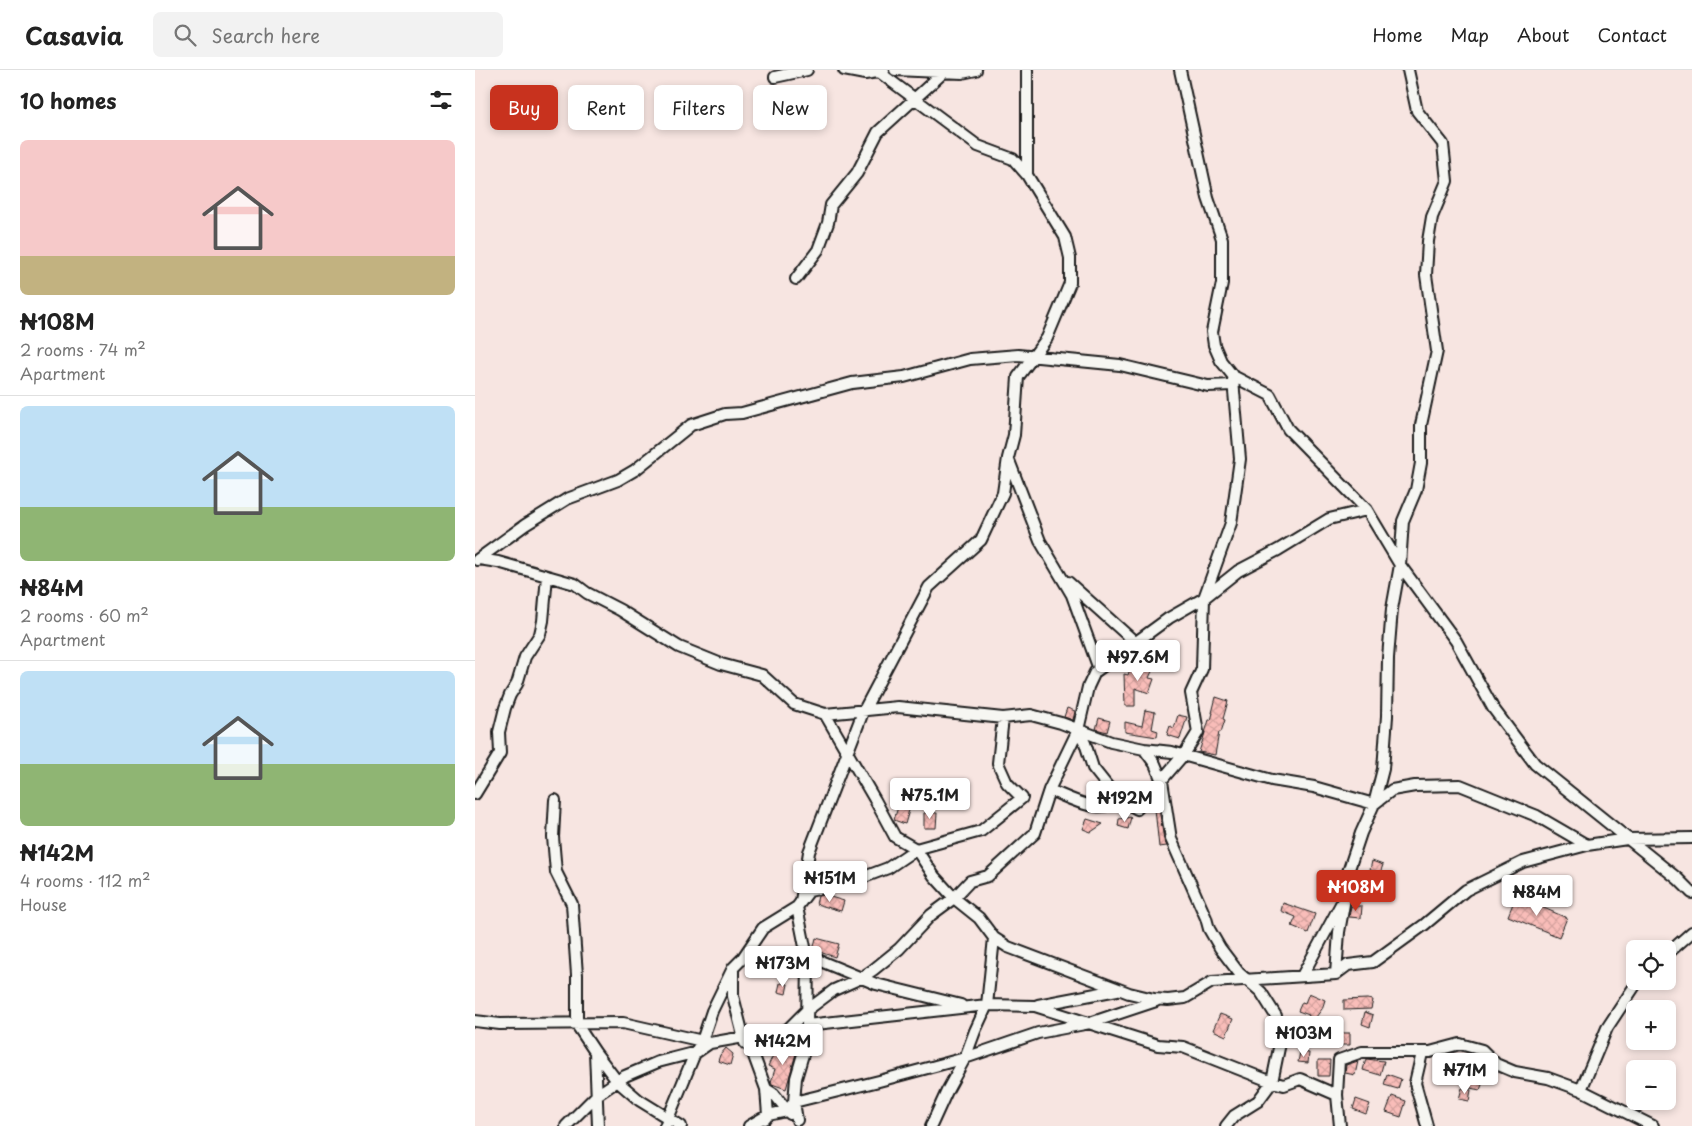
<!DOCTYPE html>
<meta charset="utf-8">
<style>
body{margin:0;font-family:"Playpen Sans",sans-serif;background:#f2f2f2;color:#222;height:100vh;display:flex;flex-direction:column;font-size:19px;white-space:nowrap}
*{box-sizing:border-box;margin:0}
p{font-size:16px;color:#767676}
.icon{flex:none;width:28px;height:28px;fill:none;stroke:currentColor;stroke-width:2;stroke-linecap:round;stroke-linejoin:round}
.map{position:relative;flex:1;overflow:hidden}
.drawer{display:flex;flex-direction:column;background:#fff;width:475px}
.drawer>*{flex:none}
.hud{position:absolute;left:15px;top:15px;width:475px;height:45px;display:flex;gap:10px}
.buttons{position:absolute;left:1151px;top:870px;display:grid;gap:10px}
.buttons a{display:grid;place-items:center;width:50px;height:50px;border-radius:8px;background:#fff;box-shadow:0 2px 8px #0003;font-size:25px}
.price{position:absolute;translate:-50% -42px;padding:0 11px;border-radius:5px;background:#fff;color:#222;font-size:16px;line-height:32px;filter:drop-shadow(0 1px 2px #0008)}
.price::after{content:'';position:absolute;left:50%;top:30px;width:15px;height:11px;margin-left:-8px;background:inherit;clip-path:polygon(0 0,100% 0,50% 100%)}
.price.selected{background:#c8321e;color:#fff}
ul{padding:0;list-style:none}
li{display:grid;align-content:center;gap:10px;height:265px;padding:0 20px}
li+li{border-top:1px solid #e0e0e0}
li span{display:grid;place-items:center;height:155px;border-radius:8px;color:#555}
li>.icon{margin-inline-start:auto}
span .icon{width:90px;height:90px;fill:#fffc;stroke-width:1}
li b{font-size:21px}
h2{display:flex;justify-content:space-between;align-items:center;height:60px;padding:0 20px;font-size:21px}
.chip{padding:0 18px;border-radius:8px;background:#fff;box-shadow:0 2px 8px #0003;font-size:18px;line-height:45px}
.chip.selected{background:#c8321e;color:#fff}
header{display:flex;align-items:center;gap:30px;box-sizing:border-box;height:70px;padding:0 25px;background:#fff;border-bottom:1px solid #e0e0e0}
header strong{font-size:24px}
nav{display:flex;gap:28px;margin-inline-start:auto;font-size:18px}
.search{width:350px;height:45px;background:#f2f2f2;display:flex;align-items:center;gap:12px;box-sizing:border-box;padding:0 18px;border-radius:8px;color:#767676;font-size:19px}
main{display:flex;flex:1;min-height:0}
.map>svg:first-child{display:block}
.building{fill:url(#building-cross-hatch);stroke:#1c1c1c}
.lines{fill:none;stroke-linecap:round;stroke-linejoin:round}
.minor-casing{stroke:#1c1c1c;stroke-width:14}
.minor{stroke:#f6f6f2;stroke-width:10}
</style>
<header>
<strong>Casavia</strong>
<div class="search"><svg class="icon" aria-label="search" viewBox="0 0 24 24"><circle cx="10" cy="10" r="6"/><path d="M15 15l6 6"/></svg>Search here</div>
<nav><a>Home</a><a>Map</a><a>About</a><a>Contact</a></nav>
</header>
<main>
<section class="drawer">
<h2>10 homes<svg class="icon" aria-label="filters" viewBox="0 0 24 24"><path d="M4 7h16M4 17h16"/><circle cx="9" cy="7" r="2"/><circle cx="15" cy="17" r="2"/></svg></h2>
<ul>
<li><span style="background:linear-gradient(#f6c9c9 75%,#c2b280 0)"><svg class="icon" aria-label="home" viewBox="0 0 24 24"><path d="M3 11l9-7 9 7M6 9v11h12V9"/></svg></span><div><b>₦108M</b><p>2 rooms · 74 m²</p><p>Apartment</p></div></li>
<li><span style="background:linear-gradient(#bfe0f5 65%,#8fb573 0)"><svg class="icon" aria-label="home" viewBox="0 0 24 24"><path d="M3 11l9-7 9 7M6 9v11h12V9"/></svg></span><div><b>₦84M</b><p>2 rooms · 60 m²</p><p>Apartment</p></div></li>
<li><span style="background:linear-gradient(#bfe0f5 60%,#8fb573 0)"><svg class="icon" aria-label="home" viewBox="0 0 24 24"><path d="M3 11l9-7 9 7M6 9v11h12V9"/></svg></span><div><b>₦142M</b><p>4 rooms · 112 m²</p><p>House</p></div></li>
</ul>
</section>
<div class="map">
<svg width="1217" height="1056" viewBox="0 0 1217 1056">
<defs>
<pattern id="building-cross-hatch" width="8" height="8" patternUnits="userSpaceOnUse" patternTransform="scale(1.25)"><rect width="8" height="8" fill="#f9bdb9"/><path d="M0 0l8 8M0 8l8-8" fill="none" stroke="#d5a29e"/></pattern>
</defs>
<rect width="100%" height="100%" fill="#f7e5e1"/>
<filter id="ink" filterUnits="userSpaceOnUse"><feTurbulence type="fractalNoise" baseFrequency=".02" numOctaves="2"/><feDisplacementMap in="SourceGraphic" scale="10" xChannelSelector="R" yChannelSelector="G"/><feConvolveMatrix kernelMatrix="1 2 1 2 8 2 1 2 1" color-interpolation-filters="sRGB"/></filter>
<g filter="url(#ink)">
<path class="building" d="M674,586L682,590L674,608L679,609L674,623L660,618V636H650L649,604L653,605L655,599L667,604Z
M741,627L753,631L748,649L750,650L746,662H744L740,685L724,682L734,650H736L738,643H737Z
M592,638L600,641L598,650L589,647Z
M670,640L680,642L677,659L683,661L682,667L650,662V652L667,656Z
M703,645L712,647L705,669L692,665L695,656L699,658Z
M624,648L635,651L632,662L621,659Z
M435,716L444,720L441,729L443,730L439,739L435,737L430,754L419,750L427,724L432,725Z
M682,726L689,770L692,776L684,777L679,730Z
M449,743H462L461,758H449Z
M656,747L653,759L643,756L644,749Z
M612,749L628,754L616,762L608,759Z
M897,791L908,795L905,803L895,800Z
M349,825L369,831L366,841L341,834L343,826Z
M1041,826L1092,848L1084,867L1033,846Z
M808,833L840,844L833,863L817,856L821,847L806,841Z
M876,836H887L886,848L874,847Z
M341,868L364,874L360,887L338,880Z
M305,913L313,914L311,924L303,922Z
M834,923L850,930L847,939L835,955L853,956L852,968L825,966L834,945L823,941L827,932L830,933Z
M892,929L898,930L896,939L869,940V930Z
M890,942L898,945L895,957L887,954Z
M745,944L758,949L751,966L738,960Z
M864,963H875V975H864Z
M317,970L323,972L322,980L311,1019L297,1014L296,1012L300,999L293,996L300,981L312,986Z
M251,978L258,984L255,995L243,991L245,985Z
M825,982L834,983L833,993L823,992Z
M891,989L909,991L905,1005L888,1000Z
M843,990H855L854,1006H843Z
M883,991L880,1005L870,1003L871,995Z
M912,1004L926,1009L923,1019L909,1015Z
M997,1009L1008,1012L1005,1020L995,1018Z
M987,1018L996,1020L994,1031L984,1029Z
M917,1026L931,1031L926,1047L911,1042Z
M881,1029L895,1034L891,1044L878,1039Z"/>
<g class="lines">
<g class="minor-casing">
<path id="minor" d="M369,0L390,4L409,1
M420,0L487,3L501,0
M552,0V105L590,167L595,188V213L572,268L543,307L539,365L533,388L565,471L597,525L624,599
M705,0L733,128L747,169V213L737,262L739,275L746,291L758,306L795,325L813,359L892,440L925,495L981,571L1018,638L1060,694L1203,809L1217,823
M404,2L503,76L538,89L552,105
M300,7L332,0
M321,209L343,180L353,153L356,135L382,103L403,62L469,2
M4,489L23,492L100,514L112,523L145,540L204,577L246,594L287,605L319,634L350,644L400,730L420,767L441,779L459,806L479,828L504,848L519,868L533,877L654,923L679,929L693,930L710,928L737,912L861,904L873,895L898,892L949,855L991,820L1048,792L1112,775L1152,769L1217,768
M2,490L50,455L92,429L143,410L160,400L216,355L250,344L267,343L377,313L429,307L495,289L543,285L645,295L733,316L758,315
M593,512L661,573
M350,644L423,637L528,648L556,645L586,653L636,672L669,679L697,682L797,710L839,717L899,734
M669,679L680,694L687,711L696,769L731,848L734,859L745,878L764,903L786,922L801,946L805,973L797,1012L783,1031L759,1046L751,1056
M574,720C591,726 629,749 641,727L618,698L610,673L603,660
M0,724L25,683L24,662L30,638L35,625L42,614L50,587L65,564L68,551L72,506
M641,727L662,739L710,683L723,662L716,623L727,599L729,528L756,453L765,389L758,310
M80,730L78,767L81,802L97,834L102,905V955L120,982L123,1056
M899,734L917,720L940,716L985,715L1062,746L1112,775
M326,831L334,782L388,642L454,517L506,470L528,423L533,388
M1192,884L1217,862
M331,885L401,914L486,935
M258,901V926L270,973L276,978L291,1019L299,1024L315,1044
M861,904L864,862L871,823L873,802L886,763L899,734L908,699L912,646L913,588L917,539L925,495L928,451L941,420L946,393V355L962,281L951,205L953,171L957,147L972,111L968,74L942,41L933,0
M827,906L867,832
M563,935L642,920
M0,951L25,954L148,953L232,972
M332,955L512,935L560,936L683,975L708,977L797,1012L809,1015L825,1009L862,1025
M120,982L142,1011L164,1030L206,1056
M947,983L940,1013L952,1056
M1106,1020L1132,958L1163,911
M290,1049L293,1045L291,1019
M322,1050L319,1032L321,1008L329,981L332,955L333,892L322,837L334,821L376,812L413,798L441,779L506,761L547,728L532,713L523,693L528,648
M91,1056L122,1025L150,1006L183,992L222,982L235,973L269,967L301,964L307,962L314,958L331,941L359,920L386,908L398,900L424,879L456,845L479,828L495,811L513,806L560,763L574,720L603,660L613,617L620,602L694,548L729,528L763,501L803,480L854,449L892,440
M190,1056L220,983L227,971L237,941L258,898L267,889L288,858L322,837
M274,1056L293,1045L312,1041L319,1032L404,1011L490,988L563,963L615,953L681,931
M456,1056L472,1021L490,988L500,961L512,935L519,868
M865,1056L862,1025L864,990L887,982H955L985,974L1007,980L1021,994L1040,1002L1073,1008L1106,1020L1178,1056"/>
</g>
<use href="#minor" class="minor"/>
</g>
</g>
</svg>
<div class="buttons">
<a><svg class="icon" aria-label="locate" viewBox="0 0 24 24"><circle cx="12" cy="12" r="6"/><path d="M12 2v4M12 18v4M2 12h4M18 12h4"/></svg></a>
<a>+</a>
<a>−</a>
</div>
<b class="price" style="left:663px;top:612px">₦97.6M</b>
<b class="price" style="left:455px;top:750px">₦75.1M</b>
<b class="price" style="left:650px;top:753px">₦192M</b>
<b class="price" style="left:355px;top:833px">₦151M</b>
<b class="price selected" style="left:881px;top:842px">₦108M</b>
<b class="price" style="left:1062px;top:847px">₦84M</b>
<b class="price" style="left:308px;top:918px">₦173M</b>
<b class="price" style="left:829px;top:988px">₦103M</b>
<b class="price" style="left:308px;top:996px">₦142M</b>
<b class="price" style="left:990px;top:1025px">₦71M</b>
<div class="hud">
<a class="chip selected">Buy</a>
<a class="chip">Rent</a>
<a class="chip">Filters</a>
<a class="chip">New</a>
</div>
</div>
</main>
